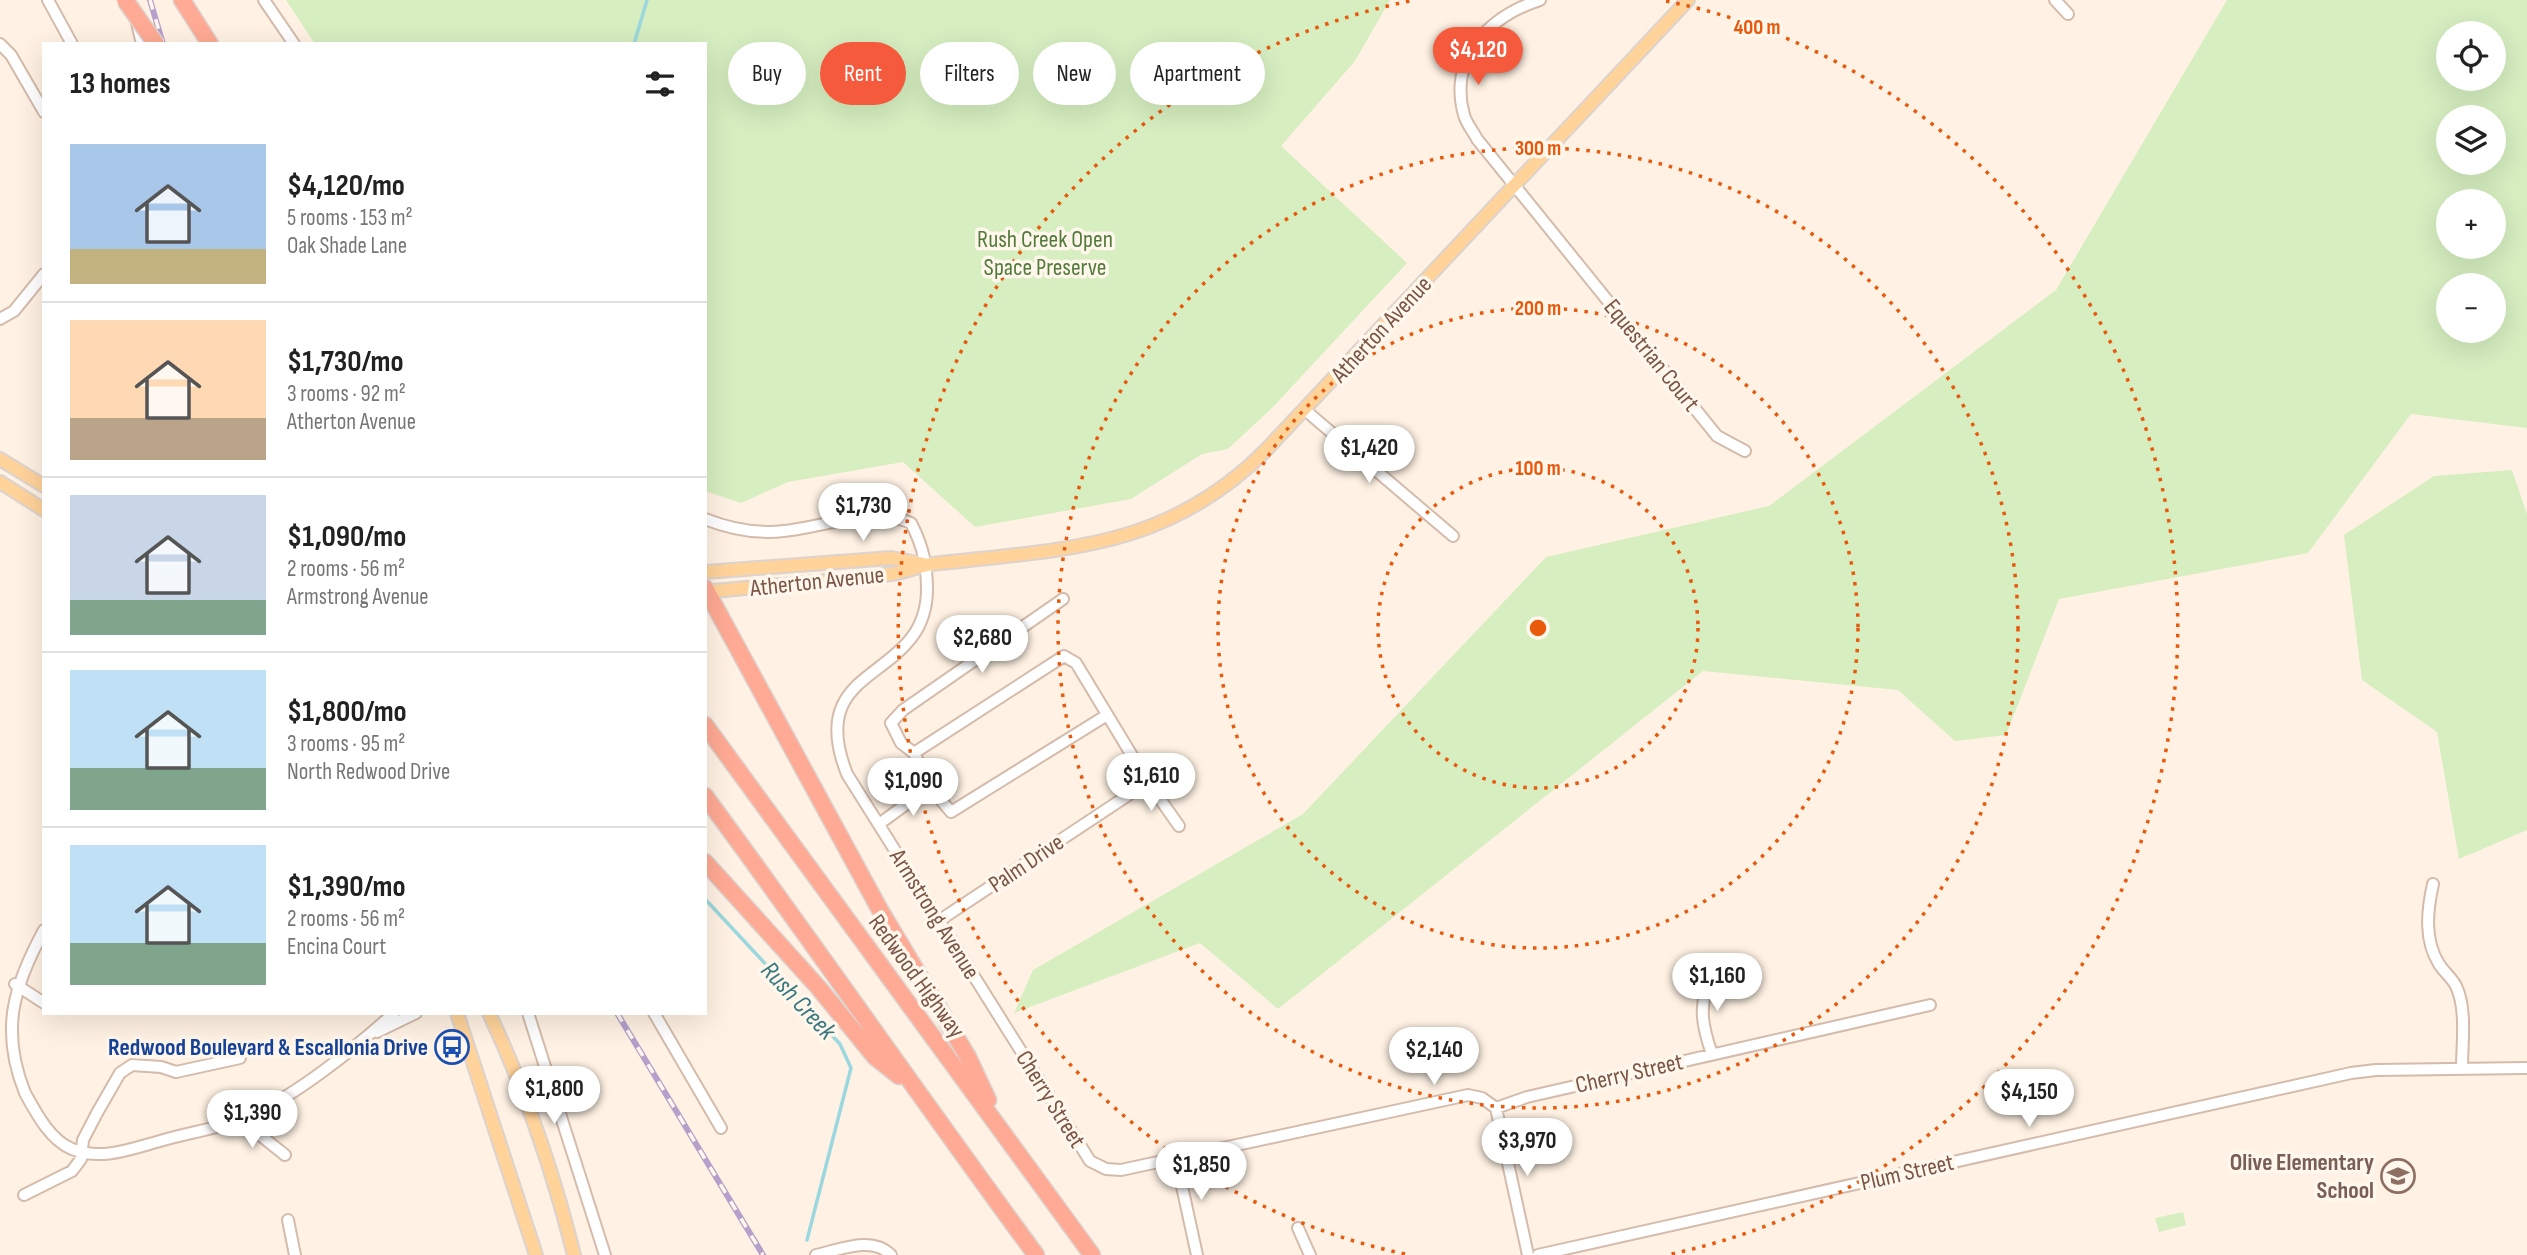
<!DOCTYPE html>
<meta charset="utf-8">
<style>
body{margin:0;font-family:"Sofia Sans Condensed",sans-serif;background:#f2f2f2;color:#222;height:100vh;display:flex;flex-direction:column;font-size:26px;white-space:nowrap}
*{box-sizing:border-box;margin:0}
p{font-size:23px;color:#767676}
.icon{flex:none;width:38px;height:38px;fill:none;stroke:currentColor;stroke-width:2;stroke-linecap:round;stroke-linejoin:round}
.map{position:relative;flex:1;overflow:hidden}
.sheet{position:absolute;left:42px;top:42px;width:665px;height:973px;display:flex;flex-direction:column;background:#fff;border-radius:0px;box-shadow:0 7px 28px #0002}
.sheet>*{flex:none}
.hud{position:absolute;left:728px;top:42px;width:665px;height:63px;display:flex;gap:14px}
.tools{position:absolute;left:2436px;top:21px;display:grid;gap:14px}
.tools a{display:grid;place-items:center;width:70px;height:70px;border-radius:50%;background:#fff;box-shadow:0 7px 28px #0002;font-size:35px}
.price{position:absolute;translate:-50% -60px;padding:0 16px;border-radius:24px;background:#fff;color:#222;font-size:23px;line-height:46px;filter:drop-shadow(0 2px 4px #0008)}
.price::after{content:'';position:absolute;left:50%;top:42px;width:21px;height:16px;margin-left:-10px;background:inherit;clip-path:polygon(0 0,100% 0,50% 100%)}
.price.selected{background:#f55a3c;color:#fff}
ul{padding:0;list-style:none}
li{display:flex;align-items:center;gap:21px;height:175px;padding:0 28px}
li+li{border-top:2px solid #e0e0e0}
li span{display:grid;place-items:center;flex:none;width:196px;height:140px;border-radius:0px;color:#555}
li>.icon{margin-inline-start:auto}
span .icon{width:84px;height:84px;fill:#fffc;stroke-width:1}
li b{font-size:30px}
h2{display:flex;justify-content:space-between;align-items:center;height:84px;padding:0 28px;font-size:30px}
.chip{padding:0 24px;border-radius:32px;background:#fff;box-shadow:0 7px 28px #0002;font-size:24px;line-height:63px}
.chip.selected{background:#f55a3c;color:#fff}
.map>svg:first-child{display:block}
.green{fill:#d6eec0;fill-rule:evenodd}
.lines{fill:none;stroke-linecap:round;stroke-linejoin:round}
.stream{stroke:#9bd7de;stroke-width:3.5}
.minor-casing{stroke:#d4bbab;stroke-width:14}
.major-casing{stroke:#dcd3cf;stroke-width:16}
.highway-casing{stroke:#dcd3cf;stroke-width:19}
.minor{stroke:#fff;stroke-width:10}
.major{stroke:#ffd39a;stroke-width:12}
.highway{stroke:#ffaa94;stroke-width:16}
.rail-casing{stroke:#b4a0ca;stroke-width:6}
.rail{stroke:#fff6ec;stroke-width:3.5;stroke-dasharray:10;stroke-linecap:butt}
.highway-bridge-casing{stroke:#dcd3cf;stroke-width:19;stroke-linecap:butt}
.highway-bridge{stroke:#ffaa94;stroke-width:16}
.ring{fill:none;stroke:#e8590c;stroke-width:3.5;stroke-dasharray:3.5 7}
.labels{text-anchor:middle;stroke-width:7;stroke-linejoin:round;paint-order:stroke}
.park-label{font-size:24px;fill:#517b3a;stroke:#fff6ec}
.street-label{font-size:24px;fill:#7a5646;stroke:#fff6ec}
.transit-label{font-size:24px;font-weight:bold;fill:#164399;stroke:#fff6ec;text-anchor:end}
.education-label{font-size:24px;font-weight:bold;fill:#785e54;stroke:#fff6ec;text-anchor:end}
.water-label{font-size:26px;font-style:italic;fill:#387981;stroke:#fff6ec}
.centre{fill:#e8590c;stroke:#fff6ec;stroke-width:3.5}
.ring-label{font-size:21px;text-anchor:middle;font-weight:bold;fill:#e8590c;stroke:#fff6ec;stroke-width:7;stroke-linejoin:round;paint-order:stroke}
</style>
<div class="map">
<svg width="2527" height="1255" viewBox="0 0 2527 1255">
<rect width="100%" height="100%" fill="#fff2e4"/>
<path class="green" d="M286,0H1390L1355,61L1281,146L1407,263L1272,408L1228,449L1202,454L1131,499L975,527L903,462L788,482L741,503L705,491V44H315Z
M2227,0H2527V428L2411,414L2308,553L2059,599L2006,735L1955,741L1898,690L1703,671L1278,1009L1200,943L1014,1013L1033,970L1303,814L1546,557L1769,506L2056,290ZM2494,33V79H2448V33ZM2494,117V163H2448V117ZM2448,201H2494V247H2448ZM2494,285V331H2448V285Z
M2512,470L2527,514V830L2459,859L2437,732L2362,680L2344,535L2434,476Z
M2183,1212L2186,1225L2159,1232L2155,1218Z"/>
<g class="lines">
<path class="stream" d="M634,44L647,0
M705,899L840,1044L851,1068L807,1240"/>
<g class="minor-casing">
<path id="minor" d="M48,0L72,44
M264,0L294,44
M1540,0C1490,16 1448,57 1464,115C1466,123 1473,131 1477,139L1717,436L1745,451
M2055,0L2068,14
M137,23L142,44
M0,44L11,55L44,112
M0,319L14,311L44,274
M1305,410L1453,536
M705,519C730,529 757,534 784,531C824,527 874,506 911,523C923,546 927,565 927,590C926,684 802,660 847,774L1090,1161L1106,1169L1121,1170L1468,1095L1482,1098L1496,1108L1527,1097L1930,1005
M1107,715L951,812L930,787L914,753L1064,656L1076,663L1148,782L1179,826
M914,753L901,743L891,723L903,710L1063,599
M879,824L930,787
M2433,884C2427,911 2424,940 2439,964C2444,972 2452,978 2456,986C2467,1009 2462,1043 2462,1068
M940,920L1148,782
M44,930C13,987 0,1031 25,1093C36,1113 50,1140 72,1149C102,1161 130,1149 160,1141C187,1133 216,1129 242,1119C291,1100 354,1049 394,1013
M1710,973C1700,1007 1700,1020 1712,1054
M15,984L44,1003
M528,1013L605,1255
M654,1013L721,1128
M377,1032L416,1013
M1496,1108L1528,1255
M240,1119L285,1155
M1176,1159L1197,1255
M24,1195L72,1171L81,1159L83,1140L97,1113L120,1073L132,1065L161,1067L176,1072L240,1058
M288,1220L295,1255
M1298,1228L1310,1255
M816,1255C839,1250 872,1235 891,1255
M1538,1255L2351,1073L2376,1070L2527,1068"/>
</g>
<g class="major-casing">
<path id="major" d="M0,459L44,486
M0,482L44,510
M705,572L891,558L923,564
M705,592C767,585 830,583 891,574C905,572 918,566 932,564C1063,549 1167,550 1266,450L1688,0
M457,1013L536,1255
M489,1013C526,1092 553,1171 574,1255"/>
</g>
<g class="highway-casing">
<path id="highway" d="M182,0L210,44
M705,588L880,910L968,1057L988,1100
M705,725L1092,1255
M705,796C817,948 924,1103 1036,1255
M705,862L818,987L875,1057L899,1076"/>
</g>
<use href="#minor" class="minor"/>
<use href="#major" class="major"/>
<use href="#highway" class="highway"/>
<g class="rail-casing">
<path id="rail" d="M150,0L163,44
M617,1013L763,1255"/>
</g>
<use href="#rail" class="rail"/>
<g class="highway-bridge-casing">
<path id="highway-bridge" d="M125,0L156,44"/>
</g>
<use href="#highway-bridge" class="highway-bridge"/>
</g>
<g class="ring">
<circle cx="1538" cy="628" r="160"/>
<circle cx="1538" cy="628" r="320"/>
<circle cx="1538" cy="628" r="480"/>
<path d="M1405 1254A640 640 0 0 1 1410 1M1666 1A640 640 0 0 1 1671 1254"/>
</g>
<defs>
<g id="bus-ring" transform="scale(1.75)"><circle r="9.5" fill="#fff6ec" stroke="#1a4fb4" stroke-width="1.5"/><path d="M-5-6H5V4H4V6H2V4H-2V6H-4V4H-5ZM-3.5-4V0h7V-4ZM-3.5 1.2v1.5H-2V1.2ZM2 1.2v1.5H3.5V1.2Z" fill="#1a4fb4"/></g>
<g id="school-ring" transform="scale(1.75)"><circle r="9.5" fill="#fff6ec" stroke="#8d6e63" stroke-width="1.5"/><path d="M0-5L7-2L0 1L-7-2ZM-4 1L0 2.5L4 1V4Q0 6-4 4Z" fill="#8d6e63"/></g>
</defs>
<g fill-rule="evenodd">
<use href="#bus-ring" x="452" y="1047"/>
<use href="#school-ring" x="2398" y="1176"/>
</g>
<g class="labels">
<g class="park-label">
<text x="1045" y="247">Rush Creek Open<tspan x="1045" dy="28">Space Preserve</tspan></text>
</g>
<g class="street-label">
<text transform="translate(1381 329) rotate(-47)" y="8">Atherton Avenue</text>
<text transform="translate(1652 355) rotate(51)" y="8">Equestrian Court</text>
<text transform="translate(817 581) rotate(-6)" y="8">Atherton Avenue</text>
<text transform="translate(1026 863) rotate(-34)" y="8">Palm Drive</text>
<text transform="translate(935 914) rotate(58)" y="8">Armstrong Avenue</text>
<text transform="translate(917 976) rotate(54)" y="8">Redwood Highway</text>
<text transform="translate(1629 1073) rotate(-13)" y="8">Cherry Street</text>
<text transform="translate(1051 1099) rotate(58)" y="8">Cherry Street</text>
<text transform="translate(1907 1172) rotate(-13)" y="8">Plum Street</text>
</g>
<g class="transit-label">
<text x="428" y="1055">Redwood Boulevard &amp; Escallonia Drive</text>
</g>
<g class="education-label">
<text x="2374" y="1170">Olive Elementary<tspan x="2374" dy="28">School</tspan></text>
</g>
<g class="water-label">
<text transform="translate(799 1000) rotate(47)" y="9">Rush Creek</text>
</g>
</g>
<circle cx="1538" cy="628" r="10" class="centre"/>
<g class="ring-label">
<text x="1757" y="34">400 m</text>
<text x="1538" y="155">300 m</text>
<text x="1538" y="315">200 m</text>
<text x="1538" y="475">100 m</text>
</g>
</svg>
<div class="tools">
<a><svg class="icon" aria-label="locate" viewBox="0 0 24 24"><circle cx="12" cy="12" r="6"/><path d="M12 2v4M12 18v4M2 12h4M18 12h4"/></svg></a>
<a><svg class="icon" aria-label="layers" viewBox="0 0 24 24"><path d="M12 4l9 5-9 5-9-5zM3 14l9 5 9-5"/></svg></a>
<a>+</a>
<a>−</a>
</div>
<b class="price selected" style="left:1478px;top:87px">$4,120</b>
<b class="price" style="left:1369px;top:485px">$1,420</b>
<b class="price" style="left:863px;top:543px">$1,730</b>
<b class="price" style="left:982px;top:675px">$2,680</b>
<b class="price" style="left:1151px;top:813px">$1,610</b>
<b class="price" style="left:913px;top:818px">$1,090</b>
<b class="price" style="left:1717px;top:1013px">$1,160</b>
<b class="price" style="left:1434px;top:1087px">$2,140</b>
<b class="price" style="left:554px;top:1126px">$1,800</b>
<b class="price" style="left:2029px;top:1129px">$4,150</b>
<b class="price" style="left:252px;top:1150px">$1,390</b>
<b class="price" style="left:1527px;top:1178px">$3,970</b>
<b class="price" style="left:1201px;top:1202px">$1,850</b>
<div class="hud">
<a class="chip">Buy</a>
<a class="chip selected">Rent</a>
<a class="chip">Filters</a>
<a class="chip">New</a>
<a class="chip">Apartment</a>
</div>
<section class="sheet">
<h2>13 homes<svg class="icon" aria-label="filters" viewBox="0 0 24 24"><path d="M4 7h16M4 17h16"/><circle cx="9" cy="7" r="2"/><circle cx="15" cy="17" r="2"/></svg></h2>
<ul>
<li><span style="background:linear-gradient(#a9c7e8 75%,#c2b280 0)"><svg class="icon" aria-label="home" viewBox="0 0 24 24"><path d="M3 11l9-7 9 7M6 9v11h12V9"/></svg></span><div><b>$4,120/mo</b><p>5 rooms · 153 m²</p><p>Oak Shade Lane</p></div></li>
<li><span style="background:linear-gradient(#ffd9b3 70%,#b9a48a 0)"><svg class="icon" aria-label="home" viewBox="0 0 24 24"><path d="M3 11l9-7 9 7M6 9v11h12V9"/></svg></span><div><b>$1,730/mo</b><p>3 rooms · 92 m²</p><p>Atherton Avenue</p></div></li>
<li><span style="background:linear-gradient(#c9d6e8 75%,#7fa58c 0)"><svg class="icon" aria-label="home" viewBox="0 0 24 24"><path d="M3 11l9-7 9 7M6 9v11h12V9"/></svg></span><div><b>$1,090/mo</b><p>2 rooms · 56 m²</p><p>Armstrong Avenue</p></div></li>
<li><span style="background:linear-gradient(#bfe0f5 70%,#7fa58c 0)"><svg class="icon" aria-label="home" viewBox="0 0 24 24"><path d="M3 11l9-7 9 7M6 9v11h12V9"/></svg></span><div><b>$1,800/mo</b><p>3 rooms · 95 m²</p><p>North Redwood Drive</p></div></li>
<li><span style="background:linear-gradient(#bfe0f5 70%,#7fa58c 0)"><svg class="icon" aria-label="home" viewBox="0 0 24 24"><path d="M3 11l9-7 9 7M6 9v11h12V9"/></svg></span><div><b>$1,390/mo</b><p>2 rooms · 56 m²</p><p>Encina Court</p></div></li>
</ul>
</section>
</div>
